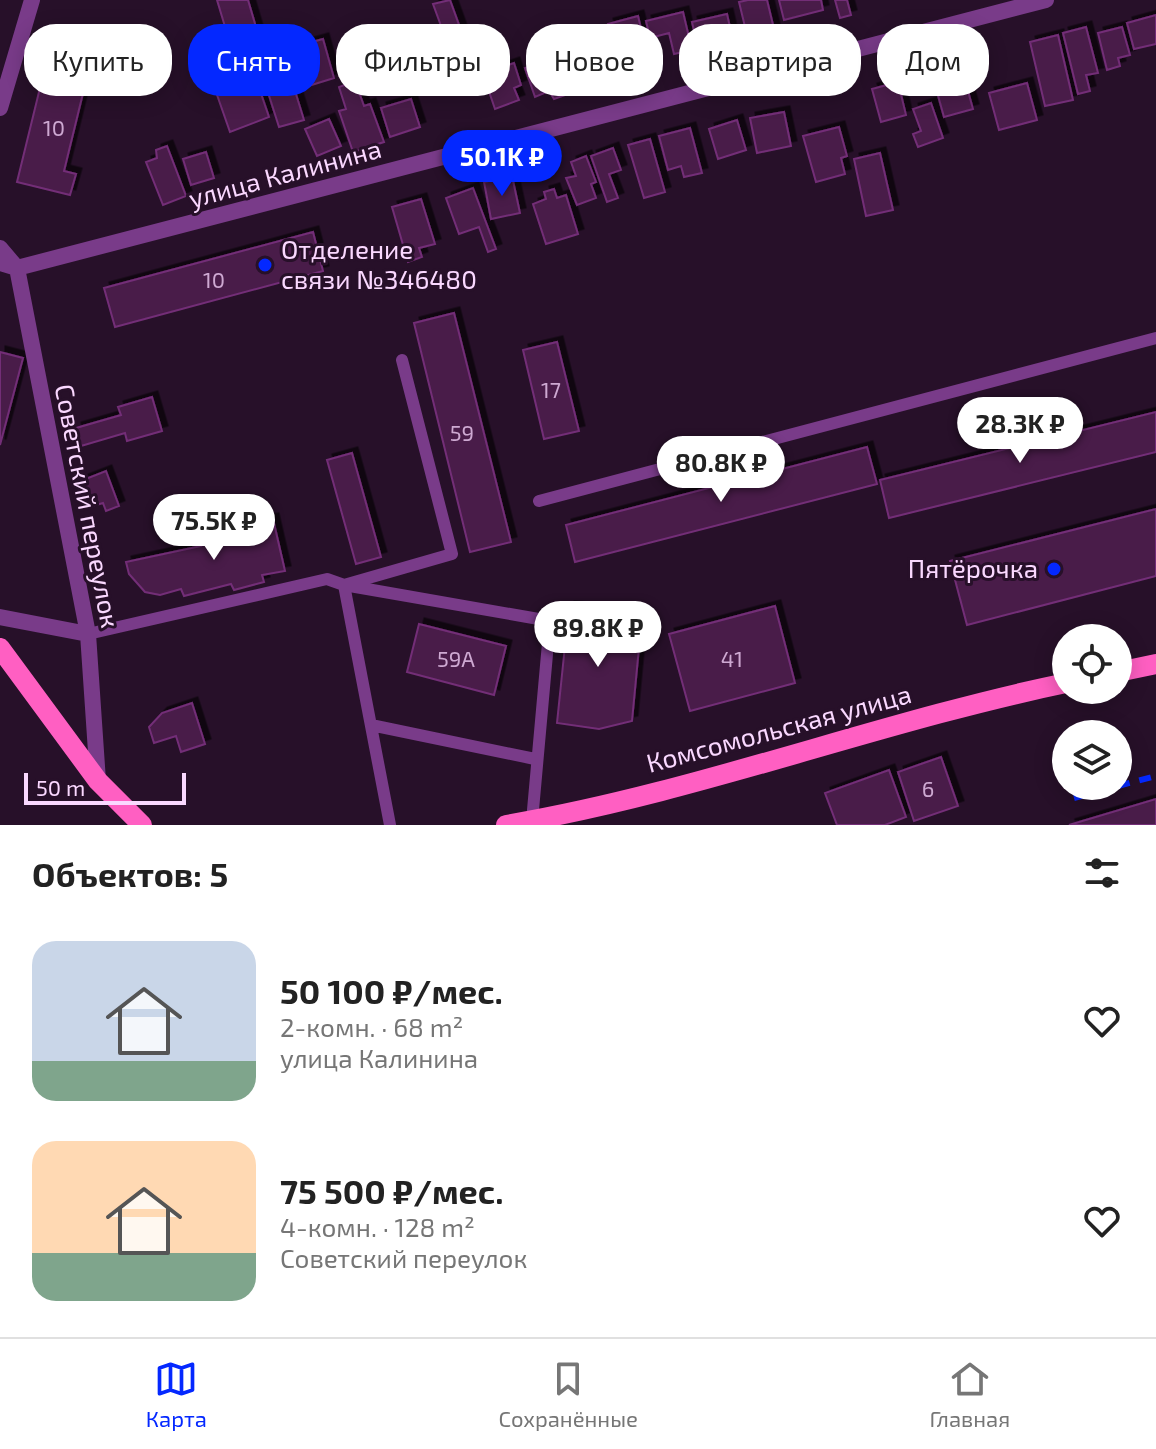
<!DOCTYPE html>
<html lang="ru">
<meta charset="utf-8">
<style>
body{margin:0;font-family:"Exo 2",sans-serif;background:#f6f6f6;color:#222;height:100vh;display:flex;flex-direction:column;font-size:30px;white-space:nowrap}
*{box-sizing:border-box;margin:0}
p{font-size:26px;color:#767676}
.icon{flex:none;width:44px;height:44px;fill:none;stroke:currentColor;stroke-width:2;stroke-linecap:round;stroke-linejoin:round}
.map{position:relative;height:825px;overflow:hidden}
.details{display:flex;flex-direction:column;background:#fff;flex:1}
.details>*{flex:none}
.hud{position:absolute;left:24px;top:24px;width:1108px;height:72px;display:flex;gap:16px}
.tools{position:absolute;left:1052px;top:624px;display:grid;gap:16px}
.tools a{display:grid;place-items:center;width:80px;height:80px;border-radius:50%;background:#fff;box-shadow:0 4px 20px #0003;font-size:40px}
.scale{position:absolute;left:24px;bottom:20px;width:162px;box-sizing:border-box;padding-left:8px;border:4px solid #fad8ff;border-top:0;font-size:22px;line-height:28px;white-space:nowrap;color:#fad8ff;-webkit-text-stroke:6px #271029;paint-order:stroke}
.price{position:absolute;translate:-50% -68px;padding:0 18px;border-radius:28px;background:#fff;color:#222;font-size:26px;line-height:52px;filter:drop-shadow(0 2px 4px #0008)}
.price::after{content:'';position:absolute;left:50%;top:48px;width:24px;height:18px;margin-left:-12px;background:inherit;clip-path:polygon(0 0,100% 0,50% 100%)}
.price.current{background:#0428ff;color:#fff}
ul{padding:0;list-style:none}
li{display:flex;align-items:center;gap:24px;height:200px;padding:0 32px}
li span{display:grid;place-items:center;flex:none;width:224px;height:160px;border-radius:24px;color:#555}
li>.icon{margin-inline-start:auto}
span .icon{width:96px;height:96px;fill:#fffc;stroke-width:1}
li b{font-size:34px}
h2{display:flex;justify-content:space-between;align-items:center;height:96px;padding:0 32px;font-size:34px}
.pill{padding:0 28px;border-radius:32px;background:#fff;box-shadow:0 4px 20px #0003;font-size:28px;line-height:72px}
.pill.current{background:#0428ff;color:#fff}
.menu{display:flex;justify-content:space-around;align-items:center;height:112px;border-top:2px solid #e0e0e0;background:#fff;font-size:22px;color:#767676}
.menu a{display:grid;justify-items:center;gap:4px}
.menu .current{color:#0428ff}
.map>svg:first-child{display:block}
.building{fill:#491c4a;stroke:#732e77;stroke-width:2;filter:url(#shadow)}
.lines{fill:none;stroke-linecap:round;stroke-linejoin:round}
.service{stroke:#793b89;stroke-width:12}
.minor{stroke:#793b89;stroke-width:16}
.primary{stroke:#ff5fc2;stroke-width:20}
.rail{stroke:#0428ff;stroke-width:6;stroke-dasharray:12 10;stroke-linecap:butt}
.poi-dot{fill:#0428ff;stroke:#271029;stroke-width:3}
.labels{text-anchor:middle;stroke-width:6;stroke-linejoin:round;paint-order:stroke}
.number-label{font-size:22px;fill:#cea9d2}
.street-label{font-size:26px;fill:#fad8ff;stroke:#271029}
.poi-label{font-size:26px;fill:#fad8ff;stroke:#271029;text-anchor:start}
</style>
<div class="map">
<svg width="1156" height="825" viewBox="0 0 1156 825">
<defs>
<filter id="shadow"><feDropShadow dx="5.5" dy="-5.5" stdDeviation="0" flood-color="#0009"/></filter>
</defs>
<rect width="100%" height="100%" fill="#271029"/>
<path class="building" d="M217,0H248L266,61L238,70Z
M450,0L471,58L455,64L433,4Z
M748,0H767L774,29L747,35L739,2Z
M779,0H821L823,10L784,20Z
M835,0H847L851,15L840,18Z
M683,12L692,50L674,54L669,33L650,38L646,21Z
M727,14L734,45L699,53L692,22Z
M1156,15V44L1134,49L1127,23Z
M638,16L650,65L620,73L608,24Z
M1086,27L1098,73L1086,75L1090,91L1078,94L1063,33Z
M1122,27L1130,55L1118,58L1120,66L1107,70L1098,33Z
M438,29L450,69L435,75L419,37Z
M1058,35L1073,100L1045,106L1030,42Z
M323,39L334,78L302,88L290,48Z
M50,47L107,61L100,89L85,85L64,171L76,174L70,195L17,182Z
M560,55L574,92L554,99L549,91L535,97L525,68Z
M514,63L521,85L514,88L519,100L495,109L483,74Z
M961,66L973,109L944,117L932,74Z
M291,78L304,120L279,127L266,86Z
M256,79L269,117L230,132L216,92Z
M355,81L364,106L370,104L384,142L353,152L339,111L346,109L339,87Z
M898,82L906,115L881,122L872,89Z
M1027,83L1037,120L999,130L989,93Z
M411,99L420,127L390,137L381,108Z
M931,103L943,138L918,147L913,134L921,131L913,109Z
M784,112L791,146L757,153L750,118Z
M329,119L341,146L317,156L305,129Z
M737,120L746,150L718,159L709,129Z
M839,127L847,156L841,158L845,174L816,182L803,136Z
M690,128L702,173L684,177L681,166L668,170L659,136Z
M650,139L665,192L644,198L628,145Z
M167,146L186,196L163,205L146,162L157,158L156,150Z
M613,148L621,170L609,174L618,198L607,202L591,156Z
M206,152L214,178L191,185L183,159Z
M880,153L893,210L866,216L854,159Z
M586,156L596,182L591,184L596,198L577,205L566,178L576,176L571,162Z
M512,176L520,213L491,219L484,182Z
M473,188L496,249L488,252L479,227L459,234L446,198Z
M554,189L557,198L566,195L578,234L546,244L533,204L546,199L544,192Z
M421,199L435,244L419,248L422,257L408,262L392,207Z
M313,232L323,271L115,327L104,288Z
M454,313L511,542L470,552L414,323Z
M557,342L579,431L544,439L523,350Z
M0,352L23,358L0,445Z
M152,397L162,431L127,441L125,433L81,446L76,428L121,415L118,407Z
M1156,412V452L889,518L880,480Z
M867,447L877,484L575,562L566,525Z
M352,453L381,557L356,564L327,460Z
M106,471L119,506L106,511L103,503L93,506L83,480Z
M1156,509V576L967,625L950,561Z
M273,519L285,571L262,575L264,582L234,590L231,584L184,596L181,589L160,595L145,592L129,574L126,562L201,546L198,535Z
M775,606L795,683L690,711L669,634Z
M569,607L628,612L639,647L632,721L599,729L557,723Z
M419,624L506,646L494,695L407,672Z
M192,703L205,744L181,752L176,736L154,743L149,727L162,713Z
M941,757L958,806L914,821L898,772Z
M889,770L906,817L885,825H837L825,793Z
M1156,799V825H1069Z"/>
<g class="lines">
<path class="service" d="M539,501L1156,338
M88,634L327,579L344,585L550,621L532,821
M371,725L535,759
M390,825L344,585L452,554L402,360"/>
<path class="minor" d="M0,108L32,0
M0,248L17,268L88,634L98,781
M0,263L17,268L1046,0
M0,617L88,634"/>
<path class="primary" d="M0,648L98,781L142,825
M1118,672L1156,664
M506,825C695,793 878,722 1066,683"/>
<path class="rail" d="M1118,786L1156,776
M1074,798L1118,786"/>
</g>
<g class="poi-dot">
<circle cx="265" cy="265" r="8"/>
<circle cx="1054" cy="569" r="8"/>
</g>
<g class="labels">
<g class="number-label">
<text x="54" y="136">10</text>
<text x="214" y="288">10</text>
<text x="551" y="398">17</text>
<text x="462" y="441">59</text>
<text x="456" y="667">59А</text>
<text x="732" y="667">41</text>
<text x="928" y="797">6</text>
</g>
<g class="street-label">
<text transform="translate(285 174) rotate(-15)" y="9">улица Калинина</text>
<text transform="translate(87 506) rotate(79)" y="9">Советский переулок</text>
<text transform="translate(779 729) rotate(-15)" y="9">Комсомольская улица</text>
</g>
<g class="poi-label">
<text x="281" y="259">Отделение<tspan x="281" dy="30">связи №346480</tspan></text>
<text x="1038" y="578" text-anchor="end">Пятёрочка</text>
</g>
</g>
</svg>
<div class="tools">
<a><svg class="icon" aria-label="locate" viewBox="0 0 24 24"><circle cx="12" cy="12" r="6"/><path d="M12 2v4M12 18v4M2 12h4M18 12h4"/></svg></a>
<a><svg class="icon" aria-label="layers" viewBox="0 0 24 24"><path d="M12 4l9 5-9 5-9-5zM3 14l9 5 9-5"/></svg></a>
</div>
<div class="scale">50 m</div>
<b class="price current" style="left:502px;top:198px">50.1K ₽</b>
<b class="price" style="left:1020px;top:465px">28.3K ₽</b>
<b class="price" style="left:721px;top:504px">80.8K ₽</b>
<b class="price" style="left:214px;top:562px">75.5K ₽</b>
<b class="price" style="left:598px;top:669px">89.8K ₽</b>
<div class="hud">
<a class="pill">Купить</a>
<a class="pill current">Снять</a>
<a class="pill">Фильтры</a>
<a class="pill">Новое</a>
<a class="pill">Квартира</a>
<a class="pill">Дом</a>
</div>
</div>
<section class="details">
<h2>Объектов: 5<svg class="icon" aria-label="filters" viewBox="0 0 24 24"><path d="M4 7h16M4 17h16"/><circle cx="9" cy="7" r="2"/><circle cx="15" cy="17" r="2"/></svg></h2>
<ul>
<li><span style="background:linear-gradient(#c9d6e8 75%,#7fa58c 0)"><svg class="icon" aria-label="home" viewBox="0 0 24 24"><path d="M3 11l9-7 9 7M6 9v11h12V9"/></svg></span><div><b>50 100 ₽/мес.</b><p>2-комн. · 68 m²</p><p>улица Калинина</p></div><svg class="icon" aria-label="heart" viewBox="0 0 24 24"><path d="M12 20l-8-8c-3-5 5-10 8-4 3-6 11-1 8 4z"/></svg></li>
<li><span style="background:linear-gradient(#ffd9b3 70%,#7fa58c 0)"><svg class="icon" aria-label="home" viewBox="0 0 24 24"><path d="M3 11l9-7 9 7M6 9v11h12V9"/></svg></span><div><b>75 500 ₽/мес.</b><p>4-комн. · 128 m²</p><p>Советский переулок</p></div><svg class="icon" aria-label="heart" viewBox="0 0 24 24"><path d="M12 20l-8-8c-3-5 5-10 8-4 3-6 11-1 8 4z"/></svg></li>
</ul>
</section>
<nav class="menu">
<a class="current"><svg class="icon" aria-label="map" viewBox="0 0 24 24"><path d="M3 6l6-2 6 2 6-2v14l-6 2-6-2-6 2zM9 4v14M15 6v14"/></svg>Карта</a>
<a><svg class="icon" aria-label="saved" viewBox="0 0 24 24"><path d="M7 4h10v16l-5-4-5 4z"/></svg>Сохранённые</a>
<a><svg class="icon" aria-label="home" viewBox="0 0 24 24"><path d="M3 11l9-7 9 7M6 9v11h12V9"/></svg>Главная</a>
</nav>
